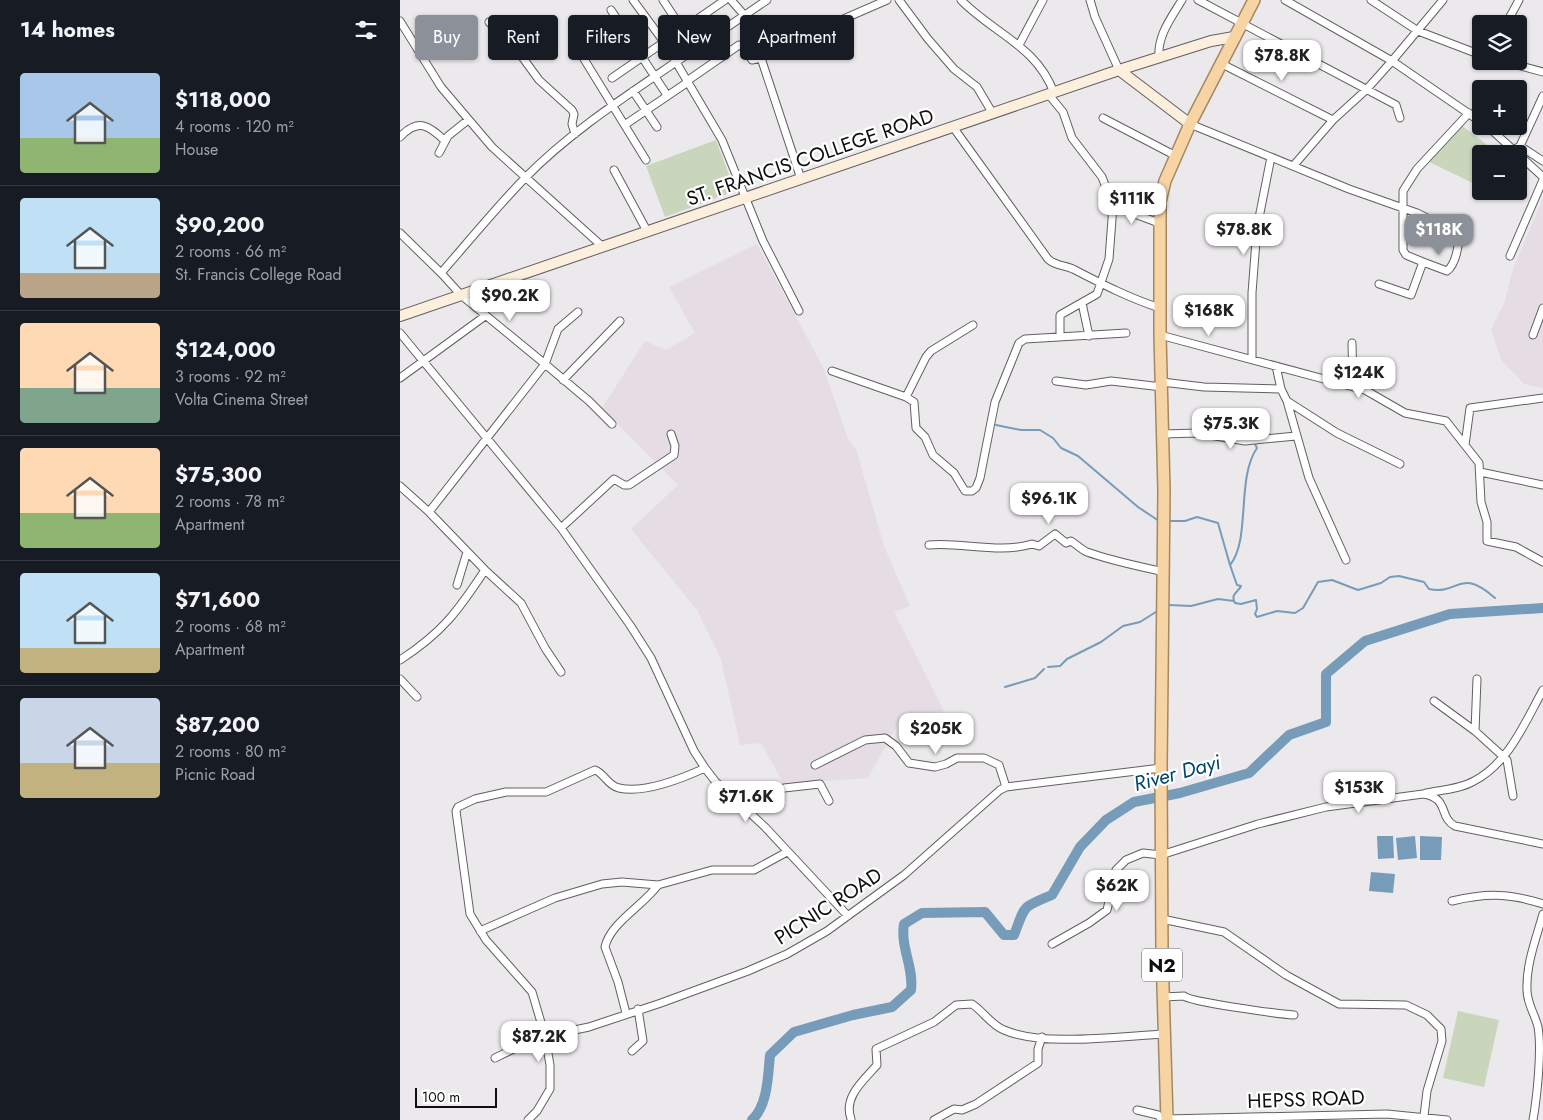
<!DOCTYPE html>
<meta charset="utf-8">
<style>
body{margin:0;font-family:Jost,sans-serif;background:#20242c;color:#f1f3f6;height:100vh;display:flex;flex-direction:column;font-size:19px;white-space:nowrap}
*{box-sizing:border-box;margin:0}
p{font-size:16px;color:#9ea1a6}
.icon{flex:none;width:28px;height:28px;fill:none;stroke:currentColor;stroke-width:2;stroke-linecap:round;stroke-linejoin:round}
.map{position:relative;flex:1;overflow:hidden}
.details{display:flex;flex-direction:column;background:#171b24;width:400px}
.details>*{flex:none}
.top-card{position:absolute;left:15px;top:15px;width:475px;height:45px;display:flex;gap:10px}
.fabs{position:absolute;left:1072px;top:15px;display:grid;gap:10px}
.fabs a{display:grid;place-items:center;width:55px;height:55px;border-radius:5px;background:#171b24;box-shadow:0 1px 4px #0004;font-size:25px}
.scale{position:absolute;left:15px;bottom:12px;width:82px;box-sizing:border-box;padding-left:5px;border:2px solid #100f10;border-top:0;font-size:14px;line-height:18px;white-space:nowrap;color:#100f10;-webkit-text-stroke:4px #fff;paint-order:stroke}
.price{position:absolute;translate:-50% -42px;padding:0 11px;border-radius:10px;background:#fff;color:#222;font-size:16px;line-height:32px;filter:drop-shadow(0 1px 2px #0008)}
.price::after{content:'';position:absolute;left:50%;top:30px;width:15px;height:11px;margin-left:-8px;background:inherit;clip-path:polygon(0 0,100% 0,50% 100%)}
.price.current{background:#8c9099;color:#fff}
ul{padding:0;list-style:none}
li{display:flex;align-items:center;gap:15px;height:125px;padding:0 20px}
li+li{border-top:1px solid #363941}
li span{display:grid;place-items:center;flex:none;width:140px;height:100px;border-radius:5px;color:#555}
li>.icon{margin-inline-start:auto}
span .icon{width:60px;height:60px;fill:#fffc;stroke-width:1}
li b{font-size:21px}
h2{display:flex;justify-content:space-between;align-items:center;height:60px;padding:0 20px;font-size:21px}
.tag{padding:0 18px;border-radius:5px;background:#171b24;box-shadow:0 1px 4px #0004;font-size:18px;line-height:45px}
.tag.current{background:#8c9099;color:#fff}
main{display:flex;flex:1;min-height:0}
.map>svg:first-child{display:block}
.built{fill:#e5dce4}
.green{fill:#c9d6bb}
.water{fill:#769cb9}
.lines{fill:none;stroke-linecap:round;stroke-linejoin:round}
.stream{stroke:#769cb9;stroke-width:2}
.river{stroke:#769cb9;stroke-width:10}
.minor-casing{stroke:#625f61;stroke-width:9}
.secondary-casing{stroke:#625f61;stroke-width:12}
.trunk-casing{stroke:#a58862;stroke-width:14}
.minor{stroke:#fff;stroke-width:7}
.secondary{stroke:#fcefdd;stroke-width:10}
.trunk{stroke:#f7d4a4;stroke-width:11}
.labels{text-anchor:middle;stroke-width:4.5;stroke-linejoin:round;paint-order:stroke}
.shield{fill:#fff;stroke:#585758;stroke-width:1}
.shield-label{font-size:19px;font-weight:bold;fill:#100f10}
.street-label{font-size:20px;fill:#100f10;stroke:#fff}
.water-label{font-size:21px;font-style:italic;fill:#00466c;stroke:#fff}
</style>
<main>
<section class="details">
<h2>14 homes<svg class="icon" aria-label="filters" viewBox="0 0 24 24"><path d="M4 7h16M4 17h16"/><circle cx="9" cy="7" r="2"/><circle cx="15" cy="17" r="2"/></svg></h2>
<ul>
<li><span style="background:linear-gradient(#a9c7e8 65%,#8fb573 0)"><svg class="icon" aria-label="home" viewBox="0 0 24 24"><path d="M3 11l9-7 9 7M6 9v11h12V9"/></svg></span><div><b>$118,000</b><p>4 rooms · 120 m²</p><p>House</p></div></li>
<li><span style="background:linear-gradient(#bfe0f5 75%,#b9a48a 0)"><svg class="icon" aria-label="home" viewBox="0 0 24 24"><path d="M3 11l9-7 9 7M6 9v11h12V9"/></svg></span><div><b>$90,200</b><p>2 rooms · 66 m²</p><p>St. Francis College Road</p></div></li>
<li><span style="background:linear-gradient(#ffd9b3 65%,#7fa58c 0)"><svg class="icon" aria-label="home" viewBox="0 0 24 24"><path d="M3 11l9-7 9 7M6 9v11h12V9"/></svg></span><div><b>$124,000</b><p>3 rooms · 92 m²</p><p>Volta Cinema Street</p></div></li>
<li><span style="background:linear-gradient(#ffd9b3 65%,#8fb573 0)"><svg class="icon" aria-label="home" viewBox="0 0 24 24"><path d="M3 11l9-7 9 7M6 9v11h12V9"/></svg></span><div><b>$75,300</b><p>2 rooms · 78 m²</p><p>Apartment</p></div></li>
<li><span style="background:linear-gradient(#bfe0f5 75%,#c2b280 0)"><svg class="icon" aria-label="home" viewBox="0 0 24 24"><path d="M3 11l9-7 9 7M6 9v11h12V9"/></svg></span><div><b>$71,600</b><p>2 rooms · 68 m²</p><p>Apartment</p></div></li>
<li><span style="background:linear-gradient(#c9d6e8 65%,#c2b280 0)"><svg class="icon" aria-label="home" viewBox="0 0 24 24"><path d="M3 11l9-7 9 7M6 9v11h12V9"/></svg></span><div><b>$87,200</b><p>2 rooms · 80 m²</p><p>Picnic Road</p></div></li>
</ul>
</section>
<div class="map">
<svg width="1143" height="1120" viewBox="0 0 1143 1120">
<rect width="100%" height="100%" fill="#ece9ec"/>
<path class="built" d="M1143,198V388L1124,384L1101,360L1091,329L1104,304L1113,269Z
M357,244L423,367L449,441L456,449L484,546L510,606L494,612L544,711L499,722L468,778L384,784L361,743L340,745L321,659L297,610L231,529L278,485L202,408L245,341L266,350L295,333L269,287Z"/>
<path class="green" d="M1056,121L1099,154H1081V187L1025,160Z
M316,140L335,191L265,217L246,166Z
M1058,1011L1099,1020L1084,1087L1043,1078Z"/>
<path class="water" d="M977,836H993L994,858L978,859Z
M1015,836L1017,858L998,860L996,838Z
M1020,836L1042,837L1041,860H1020Z
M971,872L995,874L993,893L969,891Z"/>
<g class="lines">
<path class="stream" d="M596,425L621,430H640L653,438L661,448L678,456L738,507L759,521
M852,438L858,411
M854,442L857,448C836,478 851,540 830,565L837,585L841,586C838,593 830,593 835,603L841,604L856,600L857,609L855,614L857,617L877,611L895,613L903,608L918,582L932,580L958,590L981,583L990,577L999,576L1024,582L1029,589C1059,596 1059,566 1095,598
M768,521H785L797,517L818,523L830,565
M769,605L791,606L818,599L834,601
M648,667L660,666L667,659L701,642L723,626L740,622L759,610
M605,687L635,678L644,669"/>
<path class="river" d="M352,1120C368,1105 368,1075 370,1055L394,1032L453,1015L492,1007L511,990C514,967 500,947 504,924L522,913L585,912L604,935H614C626,904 621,908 652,895L680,847L706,820L734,802L780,793L849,773L889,735L926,722V674L965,641L1050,614L1143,608"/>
<g class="minor-casing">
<path id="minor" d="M263,0L282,29
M331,0L345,16
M367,0L276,62L322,140L363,241L399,311
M499,0L528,39L554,69L577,87L593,114
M561,0C593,33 637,46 654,93
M690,0L695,17L719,70
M798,0L996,105L1000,118
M885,0L992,61L1081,122
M971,0L1018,31L1081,55
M211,10L267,95
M0,21L41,87L92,147L203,247
M89,22L120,54L139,80L172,110L174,114L172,124L175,134
M1106,24L1119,0
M619,45L643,0
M176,46L246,160
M759,58C757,36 771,18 782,0
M1102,61L1143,72
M820,63L933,120
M212,78L325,0
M287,81L339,45L344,47L352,60L361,58
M233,91L257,127
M649,95L663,112L672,138L702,177L713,206L709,259L697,294L660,315V337
M703,118L776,156
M226,124L288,82
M790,124L949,189L1017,213L1057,233C1061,243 1055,265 1047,271L1023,262L1011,295L979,284
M1087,126L1118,154
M553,127L648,259C655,266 665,265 673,269C702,284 729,298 760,308
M0,137C18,118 29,125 45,141
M1120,146L1143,161
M1114,150L1120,146L1143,96
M39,153L48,136L68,120
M1119,155L1143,177
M894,165L933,120L966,90L992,61L1043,0
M214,170L247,231
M401,179L361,58L363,54L487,0
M713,206L759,223
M0,233L41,273
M1110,256L1143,180
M1023,262L1006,255L1003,250V191L1017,169L1069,113
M682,303L689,336
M178,312L158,329L145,364L61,295L41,273C69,241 95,209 125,178C169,133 223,98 276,62L264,42L233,0
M0,333L161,528L230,625L251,658L294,751L305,768L315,781L365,827L448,916
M760,335L965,390L1005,413L1046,421L1079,463L1081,502L1087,522V541L1116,547L1143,562
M1133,335L1143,308
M952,343L953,386
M852,359V293L857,228L871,157
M876,366L881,389L887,401L937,433L1000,464
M432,371L506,397L514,402L516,428L525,437L533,455L554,473L565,491H572L576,488L580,478L595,402L619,343L625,339L726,333
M0,378L85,316
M163,380L220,321
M656,381L686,385L711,381L762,387
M762,382L804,387L881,389
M506,397L526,357L531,351L573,325
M887,401L909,478L946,560
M763,434L798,433L845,441L896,436
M1065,445L1070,408L1143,398
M1080,472L1143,485
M0,486L29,512L85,570L121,603L145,648L161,672
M29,512L145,364L189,401L212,424
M161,528L214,479L224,485H229L274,455L275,446L271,434
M529,545C562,542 599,554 632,544L639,546L655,534L666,543L671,541C676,544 682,550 687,552C712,561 738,566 764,572
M57,585L67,552
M0,660C42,633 58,611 85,570
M0,679L17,697
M1034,701L1075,731L1107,760L1113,796
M1075,731L1077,679
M415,765L465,740L485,738L496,746L509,763L535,767L546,764L557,758H584L599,765L606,787
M1026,793C1041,790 1060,789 1074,781C1109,763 1125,722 1143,690
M337,802L384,788L420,784L429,801
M1052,901C1086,893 1109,893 1143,904
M762,919L824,932L886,975L939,1004L1006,1005L1027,1015L1041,1029L1042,1041L1027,1091L1024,1116
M80,931L155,898L202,884L222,882L258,885L312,870H354L387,852
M652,944L689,923L707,910L716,870L726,860L743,853L761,855L858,824L926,807L1023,794C1050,798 1038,817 1055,826L1143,844
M763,997L784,996C790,1002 879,1014 894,1015
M226,1013L218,982L205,947C210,923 244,905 258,885
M232,1051L243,1041L238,1009
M95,1058L136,1038L189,1027L261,1003L348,971L387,954L427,931L504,875L600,790L606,787L761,768
M737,1110L758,1115L762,1120
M451,1119C443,1097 463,1081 477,1065L476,1049L534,1022L556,1005L572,1004C583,1011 591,1025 604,1030C643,1047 722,1036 765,1034
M766,1119L987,1114L1047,1120
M128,1120L137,1111L150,1089V1065L145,1036L132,992L86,940L70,914L56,811L58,807L75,799L106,792H146L195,770C204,773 208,786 219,788C244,794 283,778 305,768
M534,1120L554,1109L562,1110L576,1104L635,1065L638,1063V1049L642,1037
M1133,1120C1137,1097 1142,1050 1138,1027C1135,1014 1127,1004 1127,990C1126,964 1136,939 1143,914"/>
</g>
<g class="secondary-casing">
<path id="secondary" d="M719,70L790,124
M0,316L719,70L811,41L834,37"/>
</g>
<g class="trunk-casing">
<path id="trunk" d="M767,1120L762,954L761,768L764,491L760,335V202L765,181L790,124L854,0"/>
</g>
<use href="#minor" class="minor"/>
<use href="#secondary" class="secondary"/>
<use href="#trunk" class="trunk"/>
</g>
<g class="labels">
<rect class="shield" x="742" y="948.5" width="40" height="33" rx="4"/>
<g class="shield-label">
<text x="762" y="972">N2</text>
</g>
<g class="street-label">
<text transform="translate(410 157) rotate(-19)" y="7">ST. FRANCIS COLLEGE ROAD</text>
<text transform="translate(428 906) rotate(-33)" y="7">PICNIC ROAD</text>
<text transform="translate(906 1099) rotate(-2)" y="7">HEPSS ROAD</text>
</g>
<g class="water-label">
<text transform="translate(777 773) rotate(-15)" y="7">River Dayi</text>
</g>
</g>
</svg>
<div class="fabs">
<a><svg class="icon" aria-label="layers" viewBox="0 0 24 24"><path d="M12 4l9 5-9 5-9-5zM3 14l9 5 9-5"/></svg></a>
<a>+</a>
<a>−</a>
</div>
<div class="scale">100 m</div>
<b class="price" style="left:882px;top:82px">$78.8K</b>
<b class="price" style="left:732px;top:225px">$111K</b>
<b class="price" style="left:844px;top:256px">$78.8K</b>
<b class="price current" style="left:1039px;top:256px">$118K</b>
<b class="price" style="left:110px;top:322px">$90.2K</b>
<b class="price" style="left:809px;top:337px">$168K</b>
<b class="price" style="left:959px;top:399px">$124K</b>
<b class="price" style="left:831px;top:450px">$75.3K</b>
<b class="price" style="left:649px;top:525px">$96.1K</b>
<b class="price" style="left:536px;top:755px">$205K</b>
<b class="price" style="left:959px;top:814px">$153K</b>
<b class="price" style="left:346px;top:823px">$71.6K</b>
<b class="price" style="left:717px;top:912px">$62K</b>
<b class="price" style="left:139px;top:1063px">$87.2K</b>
<div class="top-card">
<a class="tag current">Buy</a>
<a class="tag">Rent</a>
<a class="tag">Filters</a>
<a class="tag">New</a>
<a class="tag">Apartment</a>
</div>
</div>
</main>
